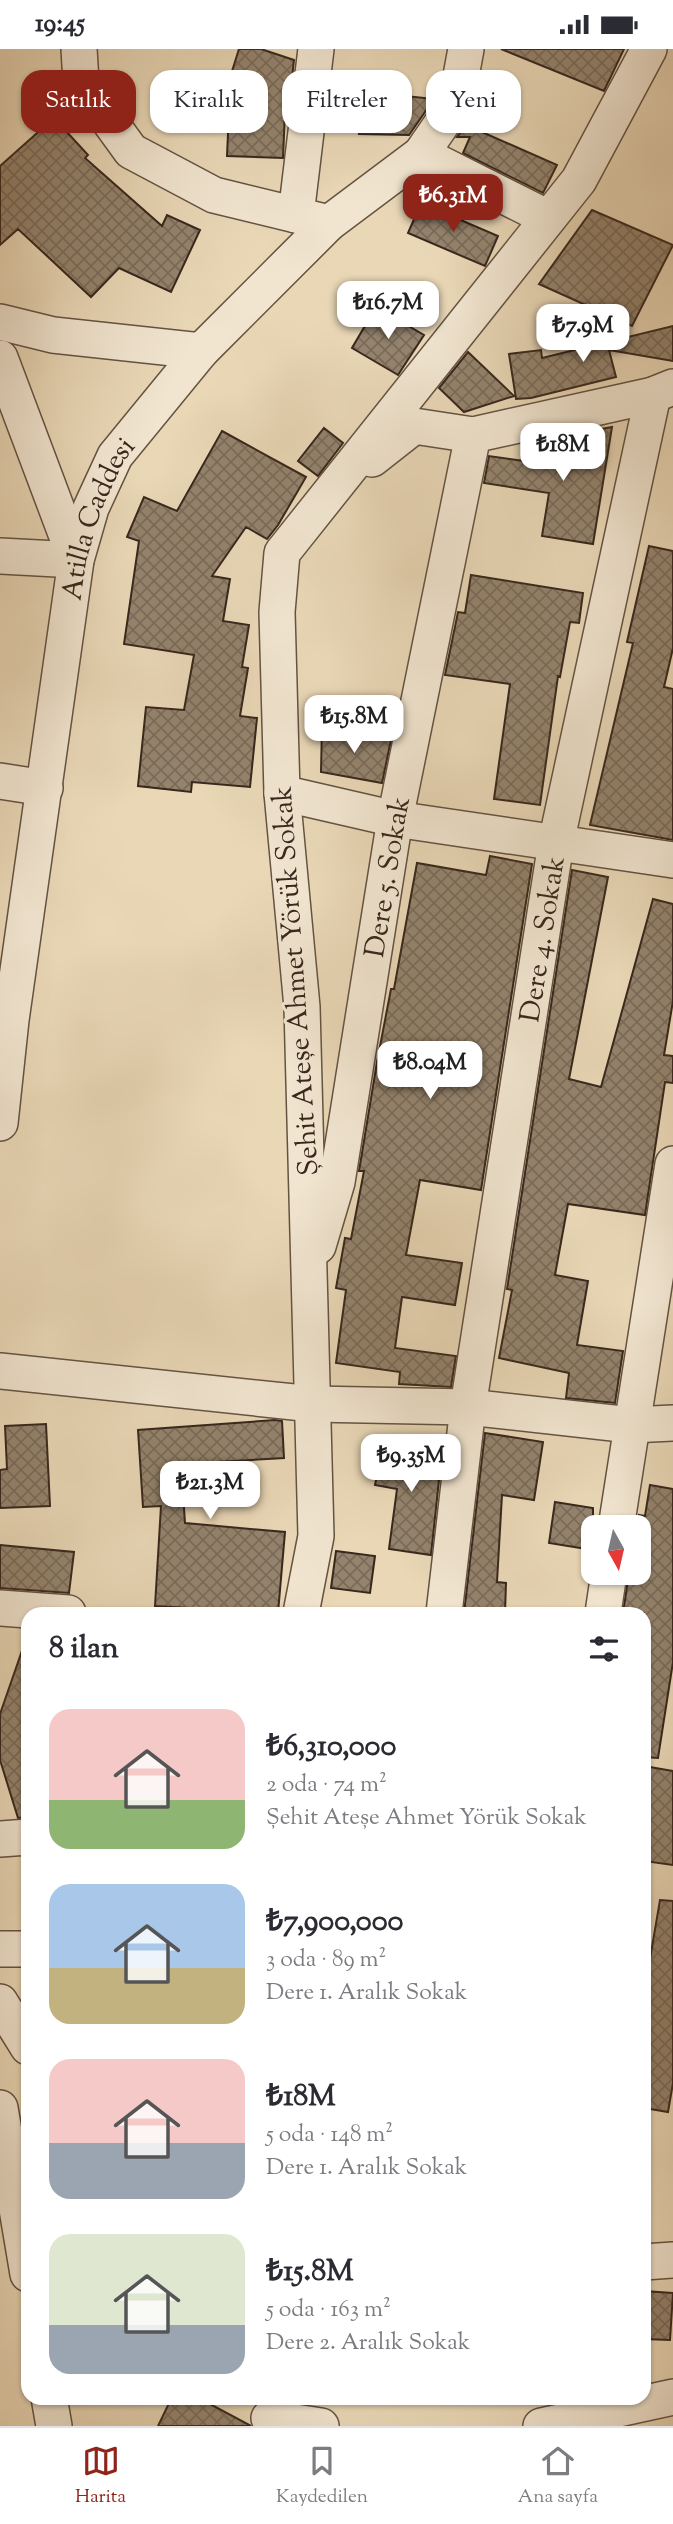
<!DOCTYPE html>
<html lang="tr">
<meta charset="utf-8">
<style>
body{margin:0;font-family:"Sorts Mill Goudy",serif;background:#f2f2f3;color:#2b2b33;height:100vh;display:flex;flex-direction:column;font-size:26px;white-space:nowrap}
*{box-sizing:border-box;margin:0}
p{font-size:23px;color:#7c7c81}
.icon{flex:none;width:38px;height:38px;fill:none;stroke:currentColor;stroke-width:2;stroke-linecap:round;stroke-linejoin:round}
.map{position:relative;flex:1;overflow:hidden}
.panel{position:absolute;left:21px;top:1558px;width:630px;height:798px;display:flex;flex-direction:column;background:#fff;border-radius:21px;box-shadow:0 2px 5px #0004}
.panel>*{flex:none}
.guide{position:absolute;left:21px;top:21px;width:632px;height:63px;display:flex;gap:14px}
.needle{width:46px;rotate:172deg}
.controls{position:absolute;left:581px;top:1466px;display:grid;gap:14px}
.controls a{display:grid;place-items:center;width:70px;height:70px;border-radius:14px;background:#fff;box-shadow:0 2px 5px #0004;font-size:35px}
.price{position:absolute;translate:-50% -60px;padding:0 16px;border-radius:14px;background:#fff;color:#222;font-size:23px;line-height:46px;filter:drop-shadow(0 2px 4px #0008)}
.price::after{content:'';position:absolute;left:50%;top:42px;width:21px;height:16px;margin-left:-10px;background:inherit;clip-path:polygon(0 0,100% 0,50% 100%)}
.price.active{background:#8f2418;color:#fff}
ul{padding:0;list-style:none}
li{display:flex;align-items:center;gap:21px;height:175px;padding:0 28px}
li span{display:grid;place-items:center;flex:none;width:196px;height:140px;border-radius:21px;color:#555}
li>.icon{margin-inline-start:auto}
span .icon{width:84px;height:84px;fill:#fffc;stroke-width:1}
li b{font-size:30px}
h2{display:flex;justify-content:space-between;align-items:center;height:84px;padding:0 28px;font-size:30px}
.chip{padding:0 24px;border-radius:21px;background:#fff;box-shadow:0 2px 5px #0004;font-size:24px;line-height:63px}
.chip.active{background:#8f2418;color:#fff}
.status{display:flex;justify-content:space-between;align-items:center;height:49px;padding:0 35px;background:#fff;direction:ltr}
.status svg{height:19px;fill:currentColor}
.menu{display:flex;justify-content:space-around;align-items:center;height:98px;border-top:2px solid #e1e1e2;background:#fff;font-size:19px;color:#7c7c81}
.menu a{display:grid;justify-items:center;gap:4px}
.menu .active{color:#8f2418}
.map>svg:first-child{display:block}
.building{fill:url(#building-cross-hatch);stroke:#38271d;stroke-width:2}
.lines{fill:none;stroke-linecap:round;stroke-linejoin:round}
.minor-casing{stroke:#645343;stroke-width:38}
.minor{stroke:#f1e5d0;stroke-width:35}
.labels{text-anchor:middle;stroke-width:6;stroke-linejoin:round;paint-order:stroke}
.street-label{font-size:28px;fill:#38271d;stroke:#f1e5d0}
</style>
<div class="status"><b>19:45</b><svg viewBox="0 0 49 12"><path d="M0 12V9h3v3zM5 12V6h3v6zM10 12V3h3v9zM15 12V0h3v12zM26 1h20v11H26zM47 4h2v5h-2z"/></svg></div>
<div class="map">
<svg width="673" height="2377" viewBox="0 0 673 2377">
<defs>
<pattern id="building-cross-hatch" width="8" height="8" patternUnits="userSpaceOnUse" patternTransform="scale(1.75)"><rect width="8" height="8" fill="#94836d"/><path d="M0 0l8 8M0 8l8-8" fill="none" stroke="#7a6b59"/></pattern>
</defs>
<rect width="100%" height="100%" fill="#e9d7b6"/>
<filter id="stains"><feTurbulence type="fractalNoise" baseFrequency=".00286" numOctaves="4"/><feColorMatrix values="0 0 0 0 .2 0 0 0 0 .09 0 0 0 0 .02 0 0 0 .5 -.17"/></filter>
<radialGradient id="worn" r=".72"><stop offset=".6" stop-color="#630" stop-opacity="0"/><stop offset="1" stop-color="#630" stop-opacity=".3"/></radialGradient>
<path class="building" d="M239,0H261L294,11L290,47L285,63L283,109L227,107L230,39L227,38Z
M501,0H624L604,42Z
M368,42L396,46L434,50L409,86L359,85Z
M54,69L88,106L85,109L162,177L167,166L200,181L171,243L119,219L91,248L18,180L0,196V117Z
M466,76L557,116L543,144L463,104L470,88H457Z
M421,154L498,187L485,217L408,184Z
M592,161L673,196L632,277L539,235Z
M376,258L424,286L398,326L352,299Z
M673,277V312L609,301L616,328L531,349L516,350L509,305L541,301L542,309Z
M468,303L514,347L464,363L439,339Z
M612,378L593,495L542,487L549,444L484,434L489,407L553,416L557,388Z
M324,379L343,394L318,427L298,412Z
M222,382L306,428L278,476L267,490L246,478L212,527L230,530L223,572L249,576L242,618L248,619L240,667L257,669L250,738L192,733L191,743L138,737L146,658L184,661L194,606L124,595L139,492L127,488L144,448L177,462Z
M649,497L673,502V599L664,638L673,640V791L590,776L633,594L627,593Z
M471,526L583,544L579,574L570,573L560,628L558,627L540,756L494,750L510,635L445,626L458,563L465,564Z
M322,677L391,691L382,734L321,723Z
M490,807L532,815L481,1141L420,1131L406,1206L462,1214L455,1256L402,1248L395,1299L456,1307L451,1338L399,1335L400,1323L336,1314L346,1241L336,1239L345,1189L351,1190L364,1122H359L377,1013L391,940H394L417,814L486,826Z
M572,821L608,828L569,1030L601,1038L653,850L673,855V952L664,1006L673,1007V1034L665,1033L645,1166L568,1155L555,1226L588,1232L577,1296L623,1302L615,1354L566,1349L569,1324L499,1309L512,1241L507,1240Z
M275,1371L282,1372L284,1409L181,1415L185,1474L285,1483L278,1564L155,1557L161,1457L143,1458L138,1381Z
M46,1375L50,1457L0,1459V1421L7,1420L5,1377Z
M485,1384L543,1393L534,1451L502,1446L497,1533L506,1534L505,1564H464Z
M384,1392L442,1403L431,1506L389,1500L397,1440L375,1436Z
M650,1436L673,1440V1613L658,1709L644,1708V1564H623L629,1524H639V1466L645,1467Z
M555,1453L593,1459V1501L549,1494Z
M0,1496L74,1503L69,1544L0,1539Z
M336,1502L375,1507L370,1544L331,1539Z
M24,1596L28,1597V1768L18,1769L0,1711V1665Z
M644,1717L673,1722V1816L644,1812Z
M660,1851L673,1852V2034L668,2063L644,2059V1945Z
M644,2242L673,2244L670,2291L644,2290Z
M172,2348H197L251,2377H158Z"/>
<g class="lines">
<g class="minor-casing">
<g id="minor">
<path d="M79,0L81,33L131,102L214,146L329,174"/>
<path d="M421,105L548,169"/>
<path d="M296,166L316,0"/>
<path d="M0,273L53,286L201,302"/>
<path d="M0,309L76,511L0,507"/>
<path d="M372,410L414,377L473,386L653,346L673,338"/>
<path d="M0,732L45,739"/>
<path d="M282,744L395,770L673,811"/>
<path id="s1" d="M0,1074L11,971L76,511L91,459L115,407L201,302L329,174L421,105L456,54L466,0"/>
<path id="s2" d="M318,1197L337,1133L395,770L473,386"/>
<path d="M0,1322L313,1355L468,1358L631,1376L673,1374"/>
<path d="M616,1479L673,1115"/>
<path d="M0,1559L68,1564"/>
<path d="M301,1564L316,1487L302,958L282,744L277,563L282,504L579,131L649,0"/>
<path id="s3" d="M444,1564L468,1358L556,794L653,346"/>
<path d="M603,1564L609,1524"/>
<path d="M0,1790L28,1788"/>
<path d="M0,1900H28"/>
<path d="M0,1953L28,1998"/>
<path d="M0,2059L28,2225"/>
<path d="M644,2213L673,2211"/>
<path d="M49,2348L54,2377"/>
<path d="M269,2369L321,2377"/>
<path d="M541,2377L673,2348"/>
</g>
</g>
<use href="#minor" class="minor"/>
</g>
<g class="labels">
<g class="street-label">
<text dy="10" stroke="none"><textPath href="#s1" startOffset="614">Atilla Caddesi</textPath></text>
<text dy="10" stroke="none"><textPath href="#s2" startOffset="376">Dere 5. Sokak</textPath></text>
<text dy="10" stroke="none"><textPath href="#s3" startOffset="681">Dere 4. Sokak</textPath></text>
<text transform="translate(294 932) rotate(-94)" y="10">Şehit Ateşe Ahmet Yörük Sokak</text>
</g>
</g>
<rect width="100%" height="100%" filter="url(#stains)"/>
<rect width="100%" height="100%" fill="url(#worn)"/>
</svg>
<div class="controls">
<a><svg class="needle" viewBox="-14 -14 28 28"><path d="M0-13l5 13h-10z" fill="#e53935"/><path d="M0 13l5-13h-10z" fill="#7c7c81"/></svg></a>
</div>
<b class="price active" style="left:453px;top:185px">₺6.31M</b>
<b class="price" style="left:388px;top:292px">₺16.7M</b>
<b class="price" style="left:583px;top:315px">₺7.9M</b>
<b class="price" style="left:563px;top:434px">₺18M</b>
<b class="price" style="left:354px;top:706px">₺15.8M</b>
<b class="price" style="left:430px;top:1052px">₺8.04M</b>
<b class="price" style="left:411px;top:1445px">₺9.35M</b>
<b class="price" style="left:210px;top:1472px">₺21.3M</b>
<div class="guide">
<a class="chip active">Satılık</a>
<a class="chip">Kiralık</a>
<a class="chip">Filtreler</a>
<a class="chip">Yeni</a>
</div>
<section class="panel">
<h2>8 ilan<svg class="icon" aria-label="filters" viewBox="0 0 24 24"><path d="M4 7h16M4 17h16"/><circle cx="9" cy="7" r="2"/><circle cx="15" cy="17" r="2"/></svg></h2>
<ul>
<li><span style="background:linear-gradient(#f6c9c9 65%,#8fb573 0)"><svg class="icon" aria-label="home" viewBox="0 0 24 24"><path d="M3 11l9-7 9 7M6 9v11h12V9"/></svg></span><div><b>₺6,310,000</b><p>2 oda · 74 m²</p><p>Şehit Ateşe Ahmet Yörük Sokak</p></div></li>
<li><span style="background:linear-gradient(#a9c7e8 60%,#c2b280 0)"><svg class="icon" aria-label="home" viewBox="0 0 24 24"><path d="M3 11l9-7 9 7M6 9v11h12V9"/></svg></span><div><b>₺7,900,000</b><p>3 oda · 89 m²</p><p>Dere 1. Aralık Sokak</p></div></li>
<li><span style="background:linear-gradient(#f6c9c9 60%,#9aa5b1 0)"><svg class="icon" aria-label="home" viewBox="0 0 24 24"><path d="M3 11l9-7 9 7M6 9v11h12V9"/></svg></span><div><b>₺18M</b><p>5 oda · 148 m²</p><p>Dere 1. Aralık Sokak</p></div></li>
<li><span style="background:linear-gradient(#dfe7d0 65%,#9aa5b1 0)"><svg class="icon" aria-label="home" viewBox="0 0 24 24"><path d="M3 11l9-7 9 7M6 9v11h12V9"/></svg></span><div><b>₺15.8M</b><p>5 oda · 163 m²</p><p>Dere 2. Aralık Sokak</p></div></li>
</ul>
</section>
</div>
<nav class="menu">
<a class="active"><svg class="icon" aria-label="map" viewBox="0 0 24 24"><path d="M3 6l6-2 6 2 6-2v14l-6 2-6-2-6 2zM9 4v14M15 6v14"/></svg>Harita</a>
<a><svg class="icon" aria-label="saved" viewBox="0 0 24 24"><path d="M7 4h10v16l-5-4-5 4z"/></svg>Kaydedilen</a>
<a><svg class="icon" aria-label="home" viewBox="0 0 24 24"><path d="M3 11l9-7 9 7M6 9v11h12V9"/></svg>Ana sayfa</a>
</nav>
